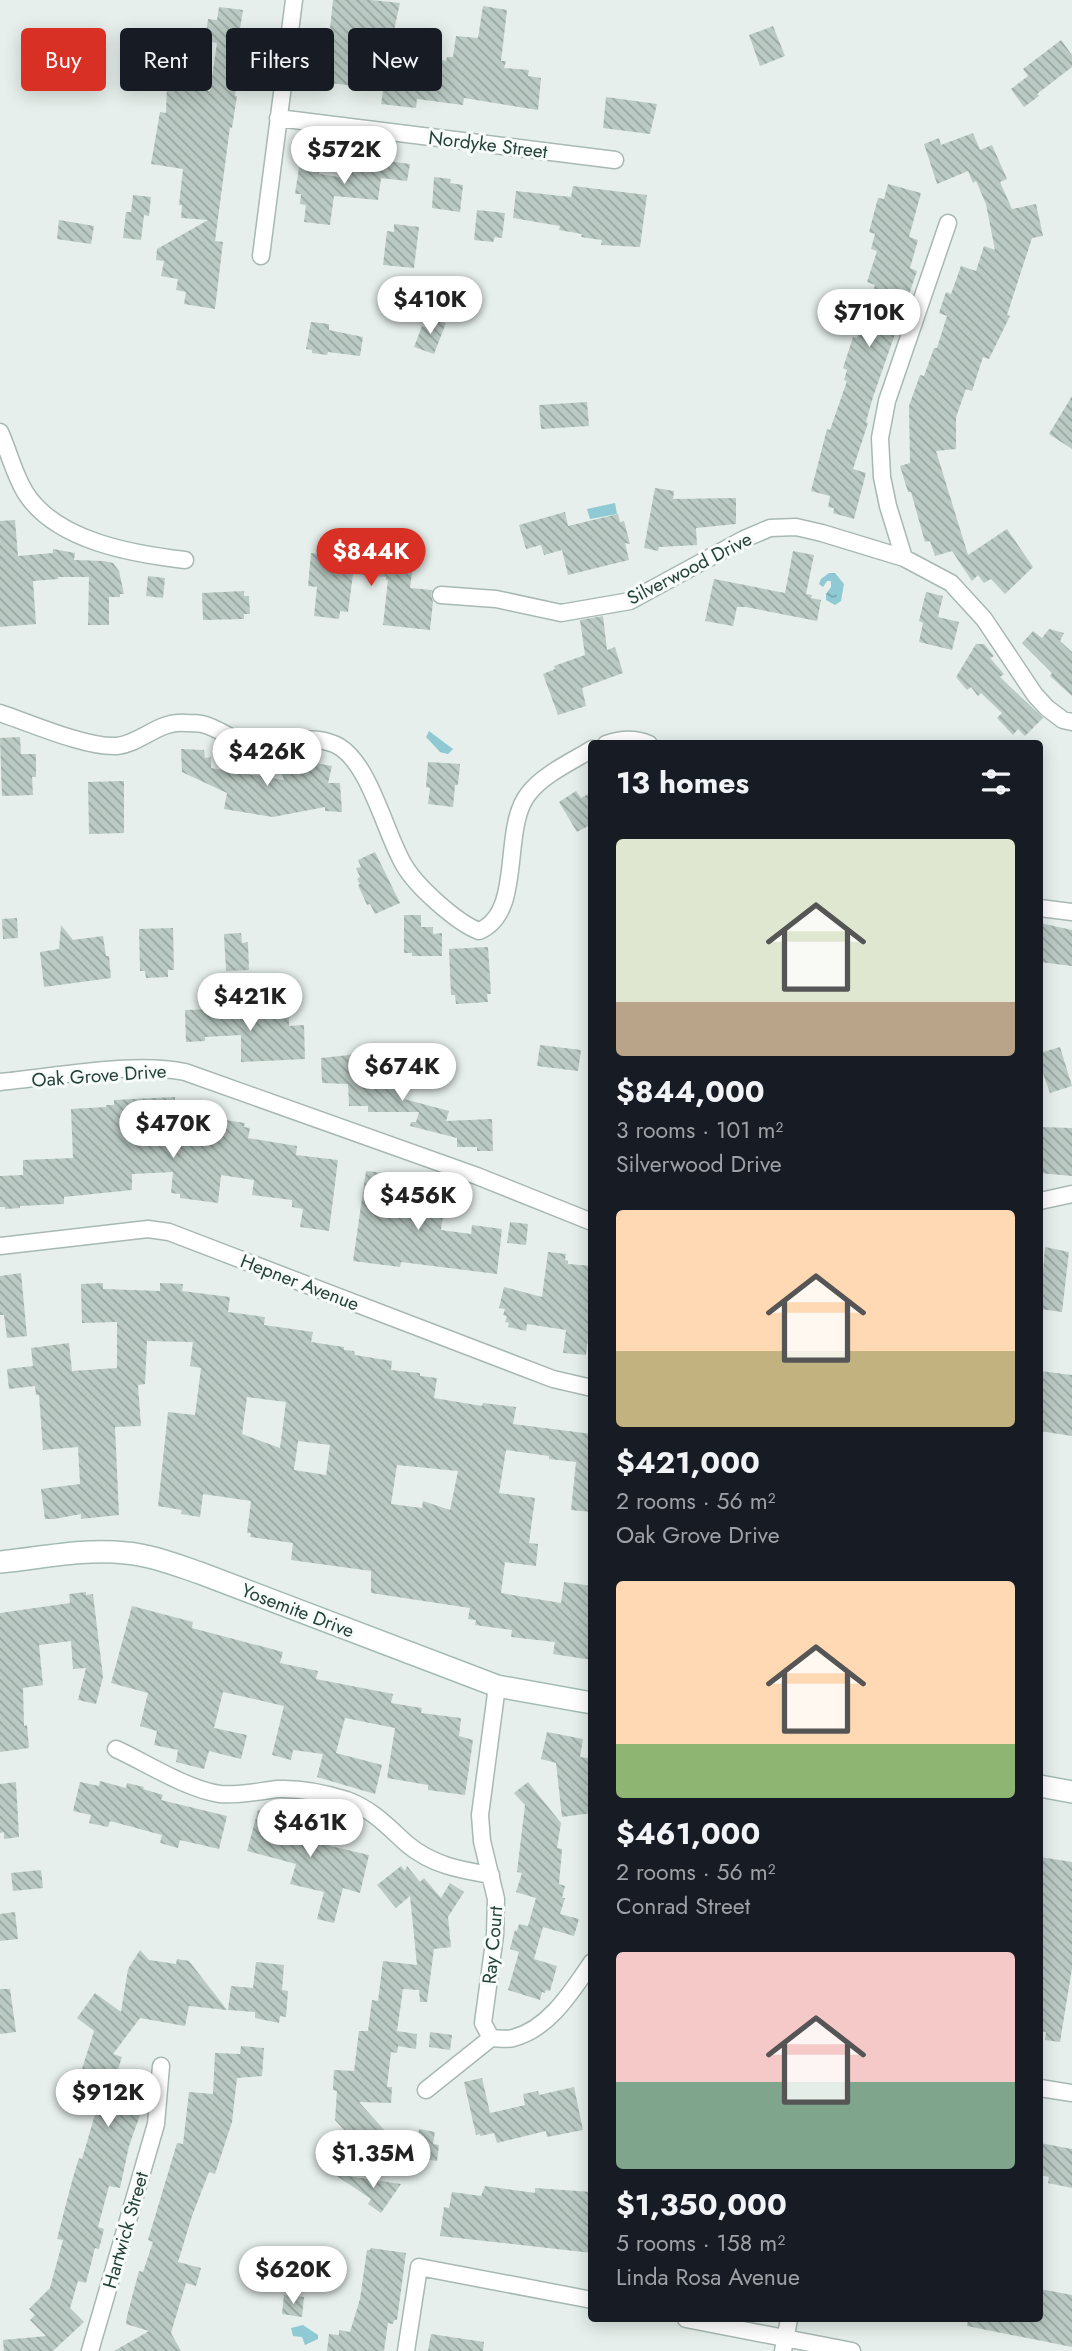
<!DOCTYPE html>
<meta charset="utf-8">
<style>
body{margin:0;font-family:Jost,sans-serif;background:#20242c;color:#f1f3f6;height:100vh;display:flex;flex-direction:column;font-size:26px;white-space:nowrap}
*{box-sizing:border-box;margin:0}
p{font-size:23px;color:#9ea1a6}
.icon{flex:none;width:38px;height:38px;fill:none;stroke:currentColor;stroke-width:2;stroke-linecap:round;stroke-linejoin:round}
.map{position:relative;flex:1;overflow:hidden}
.details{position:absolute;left:588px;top:740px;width:455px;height:1582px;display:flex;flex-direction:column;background:#171b24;border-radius:7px;box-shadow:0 4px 18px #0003}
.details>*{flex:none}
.guide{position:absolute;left:21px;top:28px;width:462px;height:63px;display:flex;gap:14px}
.price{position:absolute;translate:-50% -60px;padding:0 16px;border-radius:24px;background:#fff;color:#222;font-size:23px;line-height:46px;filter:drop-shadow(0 2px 4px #0008)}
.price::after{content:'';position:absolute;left:50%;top:42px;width:21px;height:16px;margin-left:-10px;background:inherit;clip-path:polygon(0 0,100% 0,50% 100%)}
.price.on{background:#d93025;color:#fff}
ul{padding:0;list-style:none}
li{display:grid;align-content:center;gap:14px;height:371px;padding:0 28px}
li span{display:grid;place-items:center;height:217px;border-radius:7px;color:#555}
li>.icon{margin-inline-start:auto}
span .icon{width:126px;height:126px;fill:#fffc;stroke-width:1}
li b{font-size:30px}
h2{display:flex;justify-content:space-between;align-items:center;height:84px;padding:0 28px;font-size:30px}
.chip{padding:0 24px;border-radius:7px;background:#171b24;box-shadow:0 4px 18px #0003;font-size:24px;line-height:63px}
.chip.on{background:#d93025;color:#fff}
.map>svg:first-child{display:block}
.water{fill:url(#water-ripples)}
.building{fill:url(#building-back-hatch);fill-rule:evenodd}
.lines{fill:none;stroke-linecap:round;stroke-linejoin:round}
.street-casing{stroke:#a8b8b2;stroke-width:19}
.secondary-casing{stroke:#a4bbb3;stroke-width:24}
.street{stroke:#fff;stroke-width:16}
.secondary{stroke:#fff;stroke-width:21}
.labels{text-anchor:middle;stroke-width:6;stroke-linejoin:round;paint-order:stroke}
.street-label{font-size:19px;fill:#24423a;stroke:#f7fbf9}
</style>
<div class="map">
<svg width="1072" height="2351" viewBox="0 0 1072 2351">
<defs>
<pattern id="water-ripples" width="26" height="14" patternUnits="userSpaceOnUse" patternTransform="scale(1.75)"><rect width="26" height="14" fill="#8ec9d4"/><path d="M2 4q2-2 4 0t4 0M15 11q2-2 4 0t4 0" fill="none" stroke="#74a5ad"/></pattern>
<pattern id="building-back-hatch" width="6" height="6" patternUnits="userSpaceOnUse" patternTransform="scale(1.75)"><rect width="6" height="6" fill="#bbcac4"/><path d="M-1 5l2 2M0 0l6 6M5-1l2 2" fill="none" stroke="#98a6a0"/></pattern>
</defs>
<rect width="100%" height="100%" fill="#e6efeb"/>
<path class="water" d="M615,503L617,514L590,519L587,509Z
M829,573H835L844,584L841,601L835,605L826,600V594L831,587V581H827L823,587L819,584L821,579Z
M429,731L453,749L448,754L440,752L426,737Z
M303,2325L318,2335V2339L305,2345L302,2337L293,2336L291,2328Z"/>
<path class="building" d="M333,0H371L400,3L394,30L374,28L368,67L420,74L421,69L434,71L435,59L446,61L447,57H453L456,36L478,38L483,6L507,10L501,61H506L504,68L529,70L528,76L541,78L538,110L464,98L463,105L417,99L416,108L381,104L383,90L331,83L332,75H329V69L326,68Z
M219,7L243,10L240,29L243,30L235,96H237L232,128L230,127L215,241L223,242L215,309L184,304L186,292L176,290L178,279L161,276L164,261L156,260L157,249L208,220L181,218L182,205H179L183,169L151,164L160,112L166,113L167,85L210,91L217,43L205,41L208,19L217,20Z
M773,26L785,56L760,66L749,35Z
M1061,40L1072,55V67L1037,94L1039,96L1024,107L1011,89L1028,76L1023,69Z
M606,97L657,104L650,134L603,128Z
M973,133L980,150L992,145L1007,179L1000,182L1012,209L1036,204L1043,236L1032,238L1007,315L1010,316L989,359L983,357L972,391L966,389L956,417V449L936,451L968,555L1007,529L1033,567L1005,594L991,579L984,583L978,575L972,581L952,551L935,556L930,541L925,542L911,492H908L900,466L910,463L909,406L920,375L924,376L934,348H937L947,316L939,313L946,292L951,294L961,266L976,271L984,246L995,250L986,204L976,181L973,183L968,171L937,184L924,144L939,138L941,145Z
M357,157L410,164L407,181L381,178L378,200L334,196L330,225L304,222L306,205L300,204L301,194H295L299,167L319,170V174L346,178L348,167L355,168Z
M434,177L451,179L450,183L463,185L460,212L432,208Z
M888,184L921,193L909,237L918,240L910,268L917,271L906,303H902L892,332L895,334L873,397L866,422L868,423L853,469L866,473L854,519L833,513L834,508L828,507L830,496L811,491L827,429L830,430L847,381L844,380L847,370L843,368L853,337L857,338L875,285L867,282L877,251L871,249L875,234L869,232L878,198L884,199Z
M573,186L647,195L640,247L601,245L602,240L581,237L582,234L559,230L560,226L513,218L516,191L571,197Z
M133,195L151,197L149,216L144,215L141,240L123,238L126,212H131Z
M477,210L505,213L502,238L495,237L493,242L474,240Z
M59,220L94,226L91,244L57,239Z
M394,224L419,227L414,268L383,265L387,231L394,232Z
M431,318L446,323L434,354L414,347L422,326L427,328Z
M311,322L329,324V330L363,337L360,356L328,352L327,355L312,353V350L306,349Z
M1072,396V449L1049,434Z
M587,402L589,426L541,429L539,405Z
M655,488L674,491L673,499L736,498V524L696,528L697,545L659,547L658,551L644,548Z
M565,512L568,526L618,514L620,522L624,521L630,544L625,543L629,560L568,575L562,550L544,555L541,545L526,549L519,525Z
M15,520L18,556L53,553V549L75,553L74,560L104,561L113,563L119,571L124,594H120V597H109V625H88L89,577H58V579L33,581L36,624L0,627V521Z
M392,548L411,550V558H414L410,588L432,590L431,595L433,602L430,630L383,625L388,580H386V577L353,574L348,612L340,611L339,619L314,616L317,587L308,586L311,553L387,564Z
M793,551L814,555L806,594L812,595L811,598L821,600L817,621L746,607H737L733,626L705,621L714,579L785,593Z
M148,576L165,578L163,598L146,596Z
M244,591V596H249L250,614H244V619L203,620L202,593Z
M926,592L943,596L938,617L959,622L952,650L919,642L923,623L919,621Z
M603,616L607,650L615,647L623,673L582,688L586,706L558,715L543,674L555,669L554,666L585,655L580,620Z
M1049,629L1064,633L1060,641L1072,652V696L1050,676L1052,673L1022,643L1033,631L1042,638Z
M976,644H984L994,656L990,658L1004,674L1000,677L1043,718L1025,736L1018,729L1013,735L997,718L1002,713L981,693L978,696L971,687L967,690L956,677Z
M20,737L21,754H36V777H32L33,795L2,796L0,738Z
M181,749L204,750L205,758L211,757V768L284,780L282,774L314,767L315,763L332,766L328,783H340L342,812L325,811V807L273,817L224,809L227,793L182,772Z
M428,762L460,764L458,785H455L453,807L428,804L430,788L426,787Z
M124,781V833L89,834L88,782Z
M576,791L581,798L592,792V824L577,832L559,802Z
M375,852L400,903L375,914L370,904L367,905L358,885L360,884L357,879L360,877L356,868L361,867L358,860Z
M404,915H421V927H433V934L442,933V956H412V953H404Z
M17,918L18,938L3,939L2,919Z
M1040,923L1072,930V966L1040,962Z
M61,925L73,940L103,936L106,956H109L111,978L44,987L40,952L59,949Z
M173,928L174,970H168V977L146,978L145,971H140L139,929Z
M241,933L242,943L248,942L249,970L226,971L224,934Z
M488,947L491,994H487L488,1002L456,1004L455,995H451L449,949Z
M220,1009V1013L264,1010L265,1015H289V1026L304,1025L305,1059L241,1062V1035L205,1037V1041L186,1042L185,1010Z
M540,1045L581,1050L578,1071L537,1066Z
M1060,1047L1072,1086L1050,1093L1040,1065V1053Z
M358,1054L361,1076H389L399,1085H404V1099L449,1111L446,1121L492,1119L493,1151H477V1147H457V1138L410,1126L411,1122H416L419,1112H368V1106H349L348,1084L322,1083L321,1058Z
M175,1097V1106L213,1111L212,1118L245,1123L244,1127L250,1128L248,1138L297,1146L296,1155L338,1160L329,1231L300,1227L303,1209L292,1207V1200L252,1195L254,1180L221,1175L218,1203L180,1198V1194L171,1193L173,1172L132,1174V1190L64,1197V1204L20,1206V1208L5,1209V1207H0V1176L23,1175V1160L73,1158L71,1109L106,1107V1105H114V1100Z
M1040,1127L1072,1128V1176L1040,1173Z
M366,1171L395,1174L392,1195L425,1200V1194L446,1196L441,1230L471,1234L472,1225L502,1229L497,1274L401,1262L400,1267L353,1261Z
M510,1222L528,1224L526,1245L507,1243Z
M1045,1247L1069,1252L1062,1312L1040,1309Z
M548,1252L566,1254L565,1260L568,1261V1264L592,1266V1331H589L586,1355L563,1353L566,1330L527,1324L526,1331L508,1327L509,1323L505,1322L507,1316L503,1315L505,1309L499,1308L504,1287L542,1297Z
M21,1273L27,1336L7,1338L4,1315H0V1276Z
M103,1283V1289L160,1291V1283L183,1284L182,1291L230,1297L228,1312L265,1317L264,1325L313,1332L311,1342L344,1347V1350L354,1351L355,1355L392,1361L391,1370L420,1373V1376L437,1378L434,1398L482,1406L483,1403L516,1407L513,1424L592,1434V1512L571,1510L576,1462L549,1459V1456L506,1450L499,1493L535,1498L529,1543L538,1544L536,1566L505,1562L501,1593L561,1603L564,1582L592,1586V1660L553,1654L555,1642L511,1637L512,1630L475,1625L476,1620L468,1619L470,1608L371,1593V1571L291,1560L293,1543L250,1537L251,1533H247L251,1501L203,1494L200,1517L181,1514L182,1510L158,1506L168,1412L195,1415L201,1368L190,1366L193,1342L147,1341L145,1384L138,1385L141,1426L115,1427L119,1515L81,1519V1514L54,1519H45L41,1489L80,1484L78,1447L43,1450L39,1395H36L35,1386L9,1389L7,1369L33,1366L31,1348L69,1343L72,1371L117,1368V1322L82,1323L81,1284ZM247,1397L286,1402L280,1448L242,1434ZM298,1441L330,1445L326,1475L294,1470ZM397,1465L458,1471L450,1510L423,1501L422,1508L391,1504Z
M1040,1371L1072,1375V1436L1040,1431Z
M86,1592V1595L93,1594L103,1677L96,1704L78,1700L86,1668L73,1669L71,1641L39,1645L43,1685L23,1688L24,1726L27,1725L29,1748L0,1752V1613L70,1603L69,1594Z
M132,1606L193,1622L192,1628L283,1652L280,1663L318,1671L316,1679L393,1694L391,1703L422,1708L421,1713L461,1718L459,1736L473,1740L465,1795L428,1790V1785L387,1778L395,1728L345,1718L336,1753L382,1765L375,1794L317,1777L323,1754L293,1750L291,1760L272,1755L284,1706L223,1692L214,1728L247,1735L241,1759L209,1751L204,1769L176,1762L178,1750L154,1745L157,1731L140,1726L148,1693L111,1683Z
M547,1732L583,1739L580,1757L588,1758L589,1773H592V1813L562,1817L556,1763L541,1759Z
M100,1781L126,1788L127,1783L144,1787L143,1789L163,1795L161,1800L227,1816L219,1849L180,1840L178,1848L160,1843L162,1835L110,1821L108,1827L89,1823L91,1815L73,1811L80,1782L99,1786Z
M16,1782L19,1837L4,1839V1832L0,1833V1784Z
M528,1782L561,1823L557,1848L562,1849L559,1884L565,1886L562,1898H565L560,1914L579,1919L574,1936L543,1927L534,1959L557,1966L550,1991L546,1990L545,1993L542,1992L540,2000L508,1990L519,1952L510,1949L515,1930L517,1931L519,1924L528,1926L536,1898L516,1892L522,1873L517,1872L525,1805L514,1793Z
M258,1810L275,1814L274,1817L306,1826L307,1823L327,1828V1836L332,1837L330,1846L369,1855L360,1893L343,1888L334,1923L317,1919L324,1892L290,1884L296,1864L247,1851Z
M1040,1857L1072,1862V1968L1060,2042L1045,2040L1046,2032L1040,2031Z
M401,1866L405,1871L407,1866L420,1882L424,1878L441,1898L450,1883L464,1892L448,1917L451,1947L434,1949L427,2002H420L419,1990L403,1989L397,2031L417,2034L416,2049L398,2046L397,2053L391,2052L387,2087H392L391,2103L359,2102L404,2152L410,2142H417L419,2129L435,2132L433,2144L439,2145L437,2161L363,2150L335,2120L337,2091L333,2090L334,2070L354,2071L359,2031H368L372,2000L378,2001L383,1961L417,1965L410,1896L396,1908L377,1885Z
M41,1870L43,1888L13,1891L11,1873Z
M15,1912L18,1939L0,1941V1914Z
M140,1950L149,1960L176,1964L177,1959L189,1961L227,2010L189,2006L185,2026L140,2018L113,2054L122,2057L118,2069L135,2075L129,2091L146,2098L129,2146L120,2188L109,2186L98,2227L104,2229L99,2249L95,2248L86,2283L78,2281L70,2308L84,2322L53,2351H4L3,2340L46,2336L30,2320L35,2315L29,2309L50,2288L63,2240L57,2239L72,2181L79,2158L82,2159L96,2111L84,2106L90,2089L86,2088L92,2072L82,2069L94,2031L77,2018L95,1993L121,2012L128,1969Z
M256,1962L284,1965L282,1990L288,1991L286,2017L280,2016L279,2023L255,2018V2012L228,2010L231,1986L253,1988Z
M0,1989H10L16,2032L0,2034Z
M430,2032L452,2035L450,2050L429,2047Z
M241,2046L264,2048L262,2076L237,2078L232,2122L215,2174L209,2172L192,2216L178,2262L201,2268L196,2286L186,2283L171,2333L181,2351H114L149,2331L126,2324L127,2316L139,2271L143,2272L153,2242L148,2240L177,2143L183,2144L189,2092L213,2094L215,2053L240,2054Z
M482,2078L490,2113L525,2105L523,2094L538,2091L539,2095L574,2087L583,2130L547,2137L546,2131L497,2143L494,2133L480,2136V2134L476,2135L464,2082Z
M1040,2143L1072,2149V2188L1048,2183L1049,2177L1040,2175Z
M334,2174L401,2184L381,2213L368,2204L371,2199Z
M485,2186L535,2193V2188L592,2192V2253L440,2236L444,2207L449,2208L452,2192L481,2196Z
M371,2248L406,2253L397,2320H394L393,2324L388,2323L384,2351H327L329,2334L339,2335V2330L350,2332L360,2299L367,2250H370Z
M1040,2289L1072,2295V2347L967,2326L968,2319H1040Z
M284,2295L304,2297L302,2317L282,2314Z
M431,2334L484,2342L483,2351H428Z"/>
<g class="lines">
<g class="street-casing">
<path id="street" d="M278,118L615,160
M261,256L294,0
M0,432C9,452 14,474 25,492C55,541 133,554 185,560
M904,558L888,506L882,477L880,438L887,401L948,223
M441,595L496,599L561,613L630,601L744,539L770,528L796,527L822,533L904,558L951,583L984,619L1035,695L1047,708L1063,720L1072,722
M0,713C30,723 87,748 117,746C142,743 159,720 186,723C191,723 197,723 202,724C222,728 240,748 261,747C286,745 308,733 334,744C369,758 385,834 404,865C416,886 457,923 479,931C525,912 500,828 529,793C544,774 571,762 592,749
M606,744C620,739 635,738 649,744
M1040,908L1072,912
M0,1082C55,1077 133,1061 185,1072L477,1176L592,1222
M1040,1201L1072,1194
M0,1246L148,1229L169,1232L553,1379L592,1388
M116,1749C147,1763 186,1789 220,1794C239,1796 259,1791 278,1789C302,1788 325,1793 347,1800C373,1810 387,1826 407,1844C432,1865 460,1870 491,1875
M491,2038L483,2023L495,1935L496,1899L482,1841L480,1815L497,1686
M491,2038C498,2038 506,2040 513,2038C549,2029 572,1991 592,1962
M1040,2088L1072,2093
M426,2090L491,2038
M686,2319L852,2351
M90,2351L156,2124L161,2066
M406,2351L419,2267L592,2300
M783,2351L789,2319"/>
</g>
<g class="secondary-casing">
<path id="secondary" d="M0,1562C41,1558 85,1548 126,1553C151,1555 176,1565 200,1573L497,1686L592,1703
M1040,1786L1072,1792"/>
</g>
<use href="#street" class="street"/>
<use href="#secondary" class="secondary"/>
</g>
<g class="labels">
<g class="street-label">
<text transform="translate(488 144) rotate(7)" y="7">Nordyke Street</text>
<text transform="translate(689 568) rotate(-27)" y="7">Silverwood Drive</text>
<text transform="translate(99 1075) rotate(-4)" y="7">Oak Grove Drive</text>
<text transform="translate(300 1282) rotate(21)" y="7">Hepner Avenue</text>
<text transform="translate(298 1610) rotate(21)" y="7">Yosemite Drive</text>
<text transform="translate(492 1945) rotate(-85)" y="7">Ray Court</text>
<text transform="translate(125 2230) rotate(-74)" y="7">Hartwick Street</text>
</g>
</g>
</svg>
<b class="price" style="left:344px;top:186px">$572K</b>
<b class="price" style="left:430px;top:336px">$410K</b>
<b class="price" style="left:869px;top:349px">$710K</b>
<b class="price on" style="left:371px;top:588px">$844K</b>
<b class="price" style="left:267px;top:788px">$426K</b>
<b class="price" style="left:250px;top:1033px">$421K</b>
<b class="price" style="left:402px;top:1103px">$674K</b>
<b class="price" style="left:173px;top:1160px">$470K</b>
<b class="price" style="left:418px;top:1232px">$456K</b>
<b class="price" style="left:310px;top:1859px">$461K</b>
<b class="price" style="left:108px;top:2129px">$912K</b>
<b class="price" style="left:373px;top:2190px">$1.35M</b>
<b class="price" style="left:293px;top:2306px">$620K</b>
<div class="guide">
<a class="chip on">Buy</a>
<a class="chip">Rent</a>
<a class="chip">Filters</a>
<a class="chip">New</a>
</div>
<section class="details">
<h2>13 homes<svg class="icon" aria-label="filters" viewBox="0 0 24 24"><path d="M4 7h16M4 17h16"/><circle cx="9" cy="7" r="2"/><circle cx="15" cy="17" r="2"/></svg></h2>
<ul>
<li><span style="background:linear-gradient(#dfe7d0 75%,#b9a48a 0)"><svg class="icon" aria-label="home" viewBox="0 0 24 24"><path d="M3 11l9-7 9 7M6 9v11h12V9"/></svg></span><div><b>$844,000</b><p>3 rooms · 101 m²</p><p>Silverwood Drive</p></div></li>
<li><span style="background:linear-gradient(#ffd9b3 65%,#c2b280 0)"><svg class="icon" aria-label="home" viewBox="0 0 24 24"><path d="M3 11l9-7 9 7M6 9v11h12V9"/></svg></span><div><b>$421,000</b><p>2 rooms · 56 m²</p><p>Oak Grove Drive</p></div></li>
<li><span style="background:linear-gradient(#ffd9b3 75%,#8fb573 0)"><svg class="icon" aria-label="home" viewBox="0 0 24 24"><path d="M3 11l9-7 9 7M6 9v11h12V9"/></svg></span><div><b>$461,000</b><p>2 rooms · 56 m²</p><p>Conrad Street</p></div></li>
<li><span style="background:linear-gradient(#f6c9c9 60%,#7fa58c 0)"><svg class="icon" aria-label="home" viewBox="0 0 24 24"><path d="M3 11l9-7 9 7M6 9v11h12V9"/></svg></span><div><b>$1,350,000</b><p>5 rooms · 158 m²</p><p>Linda Rosa Avenue</p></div></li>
</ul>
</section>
</div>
